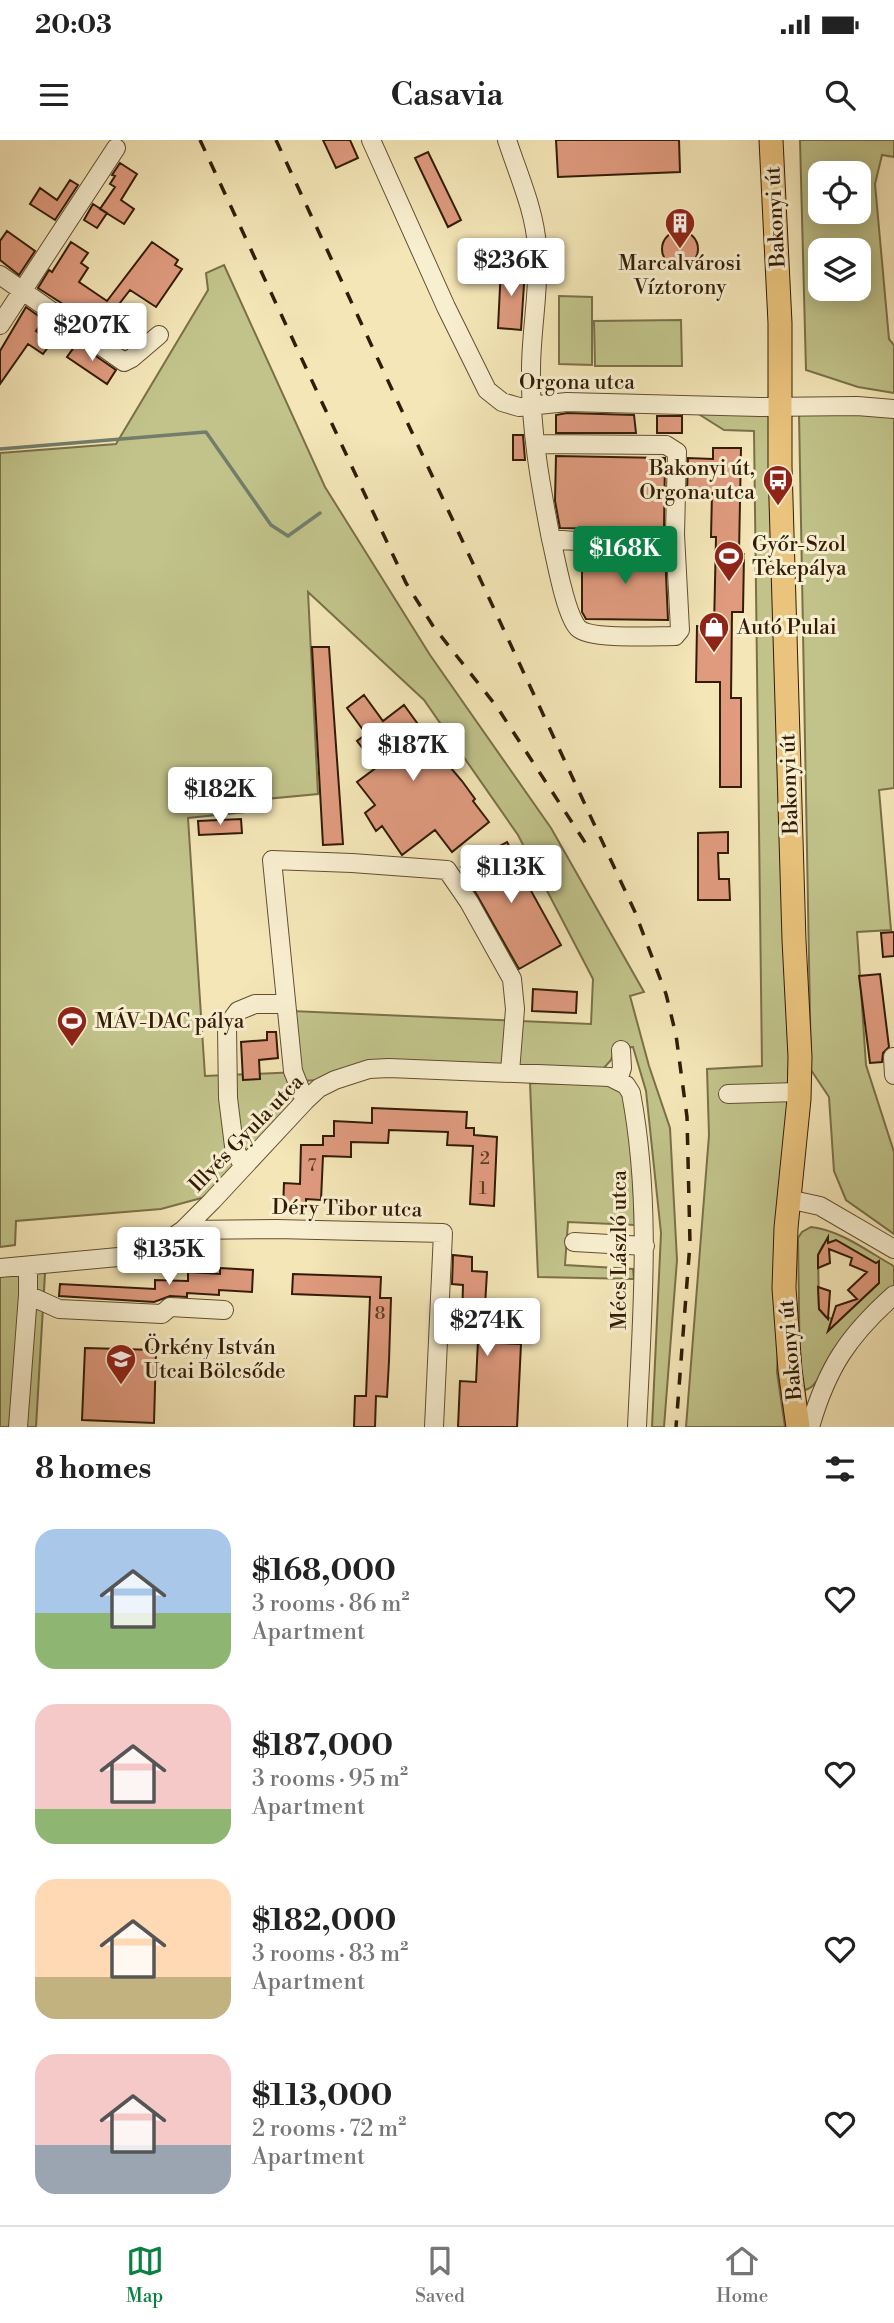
<!DOCTYPE html>
<meta charset="utf-8">
<style>
body{margin:0;font-family:"Libre Bodoni",serif;background:#f2f2f2;color:#222;height:100vh;display:flex;flex-direction:column;font-size:26px;white-space:nowrap}
*{box-sizing:border-box;margin:0}
p{font-size:23px;color:#767676}
.icon{flex:none;width:38px;height:38px;fill:none;stroke:currentColor;stroke-width:2;stroke-linecap:round;stroke-linejoin:round}
.map{position:relative;height:1287px;overflow:hidden}
.drawer{display:flex;flex-direction:column;background:#fff;flex:1}
.drawer>*{flex:none}
.controls{position:absolute;left:808px;top:21px;display:grid;gap:14px}
.controls a{display:grid;place-items:center;width:63px;height:63px;border-radius:14px;background:#fff;box-shadow:0 4px 18px #0003;font-size:35px}
.price{position:absolute;translate:-50% -60px;padding:0 16px;border-radius:7px;background:#fff;color:#222;font-size:23px;line-height:46px;filter:drop-shadow(0 2px 4px #0008)}
.price::after{content:'';position:absolute;left:50%;top:42px;width:21px;height:16px;margin-left:-10px;background:inherit;clip-path:polygon(0 0,100% 0,50% 100%)}
.price.selected{background:#0b8043;color:#fff}
ul{padding:0;list-style:none}
li{display:flex;align-items:center;gap:21px;height:175px;padding:0 35px}
li span{display:grid;place-items:center;flex:none;width:196px;height:140px;border-radius:21px;color:#555}
li>.icon{margin-inline-start:auto}
span .icon{width:84px;height:84px;fill:#fffc;stroke-width:1}
li b{font-size:30px}
h2{display:flex;justify-content:space-between;align-items:center;height:84px;padding:0 35px;font-size:30px}
.status{display:flex;justify-content:space-between;align-items:center;height:49px;padding:0 35px;background:#fff;direction:ltr}
.status svg{height:19px;fill:currentColor}
header{display:flex;justify-content:space-between;align-items:center;height:91px;padding:0 35px;background:#fff;font-size:32px;font-weight:600}
.dock{display:flex;justify-content:space-around;align-items:center;height:98px;border-top:2px solid #e0e0e0;background:#fff;font-size:19px;color:#767676}
.dock a{display:grid;justify-items:center;gap:4px}
.dock .selected{color:#0b8043}
.map>svg:first-child{display:block}
.green{fill:#c1c38a;stroke:#7a7048;stroke-width:2;fill-rule:evenodd}
.lines{fill:none;stroke-linecap:round;stroke-linejoin:round}
.stream{stroke:#727e6b;stroke-width:3.5}
.building{fill:#e09b7f;stroke:#331c06;stroke-width:2}
.minor-casing{stroke:#634e32;stroke-width:20}
.major-casing{stroke:#331c06;stroke-width:25}
.minor{stroke:#f8efd0;stroke-width:18}
.major{stroke:#eac37c;stroke-width:23}
.rail{stroke:#331c06;stroke-width:3.5;stroke-dasharray:12 12;stroke-linecap:butt}
.labels{text-anchor:middle;stroke-width:6;stroke-linejoin:round;paint-order:stroke}
.number-label{font-size:18px;fill:#5e3c24}
.street-label{font-size:21px;fill:#331c06;stroke:#f8efd0}
.poi-label{font-size:21px;fill:#331c06;stroke:#f8efd0;text-anchor:start}
</style>
<div class="status"><b>20:03</b><svg viewBox="0 0 49 12"><path d="M0 12V9h3v3zM5 12V6h3v6zM10 12V3h3v9zM15 12V0h3v12zM26 1h20v11H26zM47 4h2v5h-2z"/></svg></div>
<header><svg class="icon" aria-label="menu" viewBox="0 0 24 24"><path d="M4 6h16M4 12h16M4 18h16"/></svg>Casavia<svg class="icon" aria-label="search" viewBox="0 0 24 24"><circle cx="10" cy="10" r="6"/><path d="M15 15l6 6"/></svg></header>
<div class="map">
<svg width="894" height="1287" viewBox="0 0 894 1287">
<rect width="100%" height="100%" fill="#f4e6b7"/>
<filter id="stains"><feTurbulence type="fractalNoise" baseFrequency=".00286" numOctaves="4"/><feColorMatrix values="0 0 0 0 .2 0 0 0 0 .09 0 0 0 0 .02 0 0 0 .5 -.17"/></filter>
<radialGradient id="worn" r=".72"><stop offset=".6" stop-color="#630" stop-opacity="0"/><stop offset="1" stop-color="#630" stop-opacity=".3"/></radialGradient>
<path class="green" d="M800,0H894V17L882,15L875,44L889,199L894,205V253L858,247L806,230ZM821,33H859V72H821ZM821,110H859V149H821Z
M224,125L325,347L430,515L551,688L644,852L630,856L649,926L670,988L677,1120L664,1287H652L661,1093L646,951L633,907L615,908L611,920L603,929L391,925L352,939L297,941L295,963L205,1057L161,1069L16,1081L15,1105L0,1107V313L116,304L208,150L206,133ZM308,452L424,560L518,695L593,839L591,884L292,871L299,932L205,936L188,678L266,670V659L318,654Z
M559,156L592,157V225L559,224Z
M681,180L682,226H595L594,181Z
M689,268L776,273L794,801L777,1232L785,1287H686L709,995L707,929L762,926L754,291L724,290Z
M799,273L894,276V648L879,650L891,790L857,792L866,925L894,1012V1094L846,1060L834,1031L829,957L811,930Z
M530,943L619,945L630,960L635,1085L568,1082L565,1125L633,1129L634,1139L538,1137Z
M811,1087C840,1090 867,1111 892,1125L894,1127V1145C871,1170 848,1193 828,1220C821,1230 818,1247 805,1250L801,1246L800,1240L798,1098L802,1092ZM836,1100L879,1125V1143L838,1181L826,1177L819,1169L818,1115L823,1105Z
M46,1116L36,1287H0V1120Z"/>
<g class="lines">
<path class="stream" d="M0,309L206,292L271,385L288,396L320,373"/>
</g>
<path class="building" d="M323,0H350L358,18L336,28Z
M556,0H679L680,32L558,37Z
M428,12L461,80L448,87L415,18Z
M120,23L137,34L121,60L134,69L124,84L100,69L115,47L110,44L115,36L112,35Z
M70,40L78,45L55,80L30,64L40,48L57,60Z
M93,64L107,73L97,88L84,80Z
M7,91L35,111L19,135L0,120V101Z
M662 109a18 18 0 1 1 36 0a18 18 0 1 1-36 0Z
M71,102L88,113L81,123L88,128L79,142L107,161L152,102L178,120L175,125L182,129L156,167L130,150L113,172L133,187L122,201L92,180L91,182L38,148L49,130L52,132Z
M501,127L525,129L521,190L498,188Z
M26,167L44,180L36,191L52,202L43,214L28,204L0,244V211Z
M77,203L116,230L107,244L67,217Z
M567,273L634,275L636,293H556V275Z
M657,276H682V293H657Z
M513,295H523L525,320H513Z
M713,308H741L739,414H744L743,472H732L731,558H741V647H720V542H696L697,486L714,487L716,397H711L712,353H687L688,318L713,319Z
M556,316L665,318L664,387L651,390L560,388L555,361Z
M652,412H665L668,480L586,479L582,472V413Z
M312,507H329L343,704L323,705Z
M364,555L383,581L404,565L423,591L426,588L439,604L434,608L462,641L475,659L473,661L489,682L452,712L435,690L402,715L382,686L376,691L365,673L375,665L357,642L377,627L357,601L366,594L347,568Z
M241,679L242,693L199,695L198,681Z
M728,692V713H718L719,739H729L730,760H698V693Z
M507,702L516,719L514,720L561,805L519,829L461,727Z
M894,792V816L883,817L881,793Z
M880,834L889,907L883,913L882,922L870,923L859,836Z
M533,849L577,852L576,873L532,871Z
M267,892H276L278,918L259,920L260,939L243,940L241,902L267,900Z
M372,968L467,972L466,988H474V995L497,997L494,1066L470,1064L473,1006L447,1005L448,992L389,990L388,1003L351,1002V1017L323,1016L321,1060L306,1059V1069L283,1068L284,1043L300,1044L301,1005H323V996H334V981L372,983Z
M828,1097V1103L836,1100L876,1123L879,1121V1143L828,1191L836,1166L857,1159L848,1150L867,1132L850,1125L852,1118L829,1109L830,1123L818,1128V1115Z
M453,1115L472,1117V1131L487,1132L485,1166L501,1167L499,1203L521,1204L517,1287H458L460,1241L476,1242L479,1180L462,1179L463,1145L452,1144Z
M220,1128L253,1130L252,1152L219,1150V1155L187,1153V1157L170,1156L154,1162L59,1156L60,1144L155,1149V1140L188,1141V1132L220,1134Z
M293,1134L381,1137L380,1158H391L389,1221L387,1257L376,1256L375,1287H354L355,1256H366L370,1157L292,1154Z
M818,1147L830,1151L828,1179L819,1169Z
M85,1208L156,1210L154,1283L82,1280Z"/>
<g class="lines">
<g class="minor-casing">
<path id="minor" d="M371,0L446,167L487,250L502,262L519,267L567,262L760,267L857,266L894,269
M507,0C518,34 535,71 537,107C540,148 531,189 531,230C530,286 540,343 551,399C573,401 661,408 675,394L677,312L666,305L536,304
M0,135L124,222L132,218L159,195
M0,185L116,8
M551,399C556,419 565,474 578,488C590,500 656,496 675,496L680,490L675,394
M893,917L894,935
M618,940L622,928L621,910
M728,954L799,952
M305,961L293,931L272,720L352,723L447,730L469,762L512,839L515,869L510,932
M243,1027L234,1006L228,958L227,886L238,871L255,864H286
M788,1059L820,1066L894,1109
M183,1090L276,1089L443,1093L434,1287
M574,1102L645,1106
M0,1128L129,1116L163,1104L183,1090L212,1061L305,961L319,948L335,940L369,929L389,928L610,937L626,945L631,953C652,1064 642,1175 637,1287
M28,1155L59,1169L162,1174L170,1167L224,1170
M18,1287L28,1155V1126
M810,1287C827,1228 848,1196 894,1155"/>
</g>
<g class="major-casing">
<path id="major" d="M771,0L780,183V326L794,800L800,917L799,959L786,1088L784,1148L790,1230L798,1287"/>
</g>
<use href="#minor" class="minor"/>
<use href="#major" class="major"/>
<path class="rail" d="M200,0L406,443L433,486L497,567L590,710
M276,0L635,772L666,854L676,895L687,977L690,1103L676,1287"/>
</g>
<defs>
<g id="building-pin" transform="scale(1.575)"><path d="M0 17L-7.5 6A9.5 9.5 0 1 1 7.5 6Z" fill="#8f2418" stroke="#f8efd0"/><path d="M-4-6H4V6H1V3H-1V6H-4ZM-2.5-4.3h1.7v1.8h-1.7ZM.8-4.3h1.7v1.8H.8ZM-2.5-1h1.7V.8h-1.7ZM.8-1h1.7V.8H.8Z" fill="#fff"/></g>
<g id="bus-pin" transform="scale(1.575)"><path d="M0 17L-7.5 6A9.5 9.5 0 1 1 7.5 6Z" fill="#8f2418" stroke="#f8efd0"/><path d="M-5-6H5V4H4V6H2V4H-2V6H-4V4H-5ZM-3.5-4V0h7V-4ZM-3.5 1.2v1.5H-2V1.2ZM2 1.2v1.5H3.5V1.2Z" fill="#fff"/></g>
<g id="stadium-pin" transform="scale(1.575)"><path d="M0 17L-7.5 6A9.5 9.5 0 1 1 7.5 6Z" fill="#8f2418" stroke="#f8efd0"/><path d="M0-5a6.5 5 0 1 0 0 10a6.5 5 0 1 0 0-10ZM-3.5-1.8h7v3.6h-7Z" fill="#fff"/></g>
<g id="shop-pin" transform="scale(1.575)"><path d="M0 17L-7.5 6A9.5 9.5 0 1 1 7.5 6Z" fill="#8f2418" stroke="#f8efd0"/><path d="M-5-2.5h2.3a2.7 3.5 0 0 1 5.4 0H5L5.5 6h-11ZM-1.5-2.5h3a1.5 2.3 0 0 0-3 0Z" fill="#fff"/></g>
<g id="school-pin" transform="scale(1.575)"><path d="M0 17L-7.5 6A9.5 9.5 0 1 1 7.5 6Z" fill="#8f2418" stroke="#f8efd0"/><path d="M0-5L7-2L0 1L-7-2ZM-4 1L0 2.5L4 1V4Q0 6-4 4Z" fill="#fff"/></g>
</defs>
<g fill-rule="evenodd">
<use href="#building-pin" x="680" y="83"/>
<use href="#bus-pin" x="778" y="340"/>
<use href="#stadium-pin" x="729" y="416"/>
<use href="#shop-pin" x="714" y="487"/>
<use href="#stadium-pin" x="72" y="881"/>
<use href="#school-pin" x="121" y="1219"/>
</g>
<g class="labels">
<g class="number-label">
<text x="485" y="1024">2</text>
<text x="312" y="1031">7</text>
<text x="483" y="1054">1</text>
<text x="380" y="1179">8</text>
</g>
<g class="street-label">
<text transform="translate(775 77) rotate(-93)" y="7">Bakonyi út</text>
<text x="577" y="249">Orgona utca</text>
<text transform="translate(789 644) rotate(-92)" y="7">Bakonyi út</text>
<text transform="translate(246 993) rotate(-46)" y="7">Illyés Gyula utca</text>
<text transform="translate(347 1068) rotate(1)" y="7">Déry Tibor utca</text>
<text transform="translate(619 1110) rotate(-90)" y="7">Mécs László utca</text>
<text transform="translate(790 1210) rotate(-95)" y="7">Bakonyi út</text>
</g>
<g class="poi-label">
<text x="680" y="130" text-anchor="middle">Marcalvárosi<tspan x="680" dy="24">Víztorony</tspan></text>
<text x="755" y="335" text-anchor="end">Bakonyi út,<tspan x="755" dy="24">Orgona utca</tspan></text>
<text x="752" y="411">Győr-Szol<tspan x="752" dy="24">Tekepálya</tspan></text>
<text x="737" y="494">Autó Pulai</text>
<text x="95" y="888">MÁV-DAC pálya</text>
<text x="144" y="1214">Örkény István<tspan x="144" dy="24">Utcai Bölcsőde</tspan></text>
</g>
</g>
<rect width="100%" height="100%" filter="url(#stains)"/>
<rect width="100%" height="100%" fill="url(#worn)"/>
</svg>
<div class="controls">
<a><svg class="icon" aria-label="locate" viewBox="0 0 24 24"><circle cx="12" cy="12" r="6"/><path d="M12 2v4M12 18v4M2 12h4M18 12h4"/></svg></a>
<a><svg class="icon" aria-label="layers" viewBox="0 0 24 24"><path d="M12 4l9 5-9 5-9-5zM3 14l9 5 9-5"/></svg></a>
</div>
<b class="price" style="left:511px;top:158px">$236K</b>
<b class="price" style="left:92px;top:223px">$207K</b>
<b class="price selected" style="left:625px;top:446px">$168K</b>
<b class="price" style="left:413px;top:643px">$187K</b>
<b class="price" style="left:220px;top:687px">$182K</b>
<b class="price" style="left:511px;top:765px">$113K</b>
<b class="price" style="left:169px;top:1147px">$135K</b>
<b class="price" style="left:487px;top:1218px">$274K</b>
</div>
<section class="drawer">
<h2>8 homes<svg class="icon" aria-label="filters" viewBox="0 0 24 24"><path d="M4 7h16M4 17h16"/><circle cx="9" cy="7" r="2"/><circle cx="15" cy="17" r="2"/></svg></h2>
<ul>
<li><span style="background:linear-gradient(#a9c7e8 60%,#8fb573 0)"><svg class="icon" aria-label="home" viewBox="0 0 24 24"><path d="M3 11l9-7 9 7M6 9v11h12V9"/></svg></span><div><b>$168,000</b><p>3 rooms · 86 m²</p><p>Apartment</p></div><svg class="icon" aria-label="heart" viewBox="0 0 24 24"><path d="M12 20l-8-8c-3-5 5-10 8-4 3-6 11-1 8 4z"/></svg></li>
<li><span style="background:linear-gradient(#f6c9c9 75%,#8fb573 0)"><svg class="icon" aria-label="home" viewBox="0 0 24 24"><path d="M3 11l9-7 9 7M6 9v11h12V9"/></svg></span><div><b>$187,000</b><p>3 rooms · 95 m²</p><p>Apartment</p></div><svg class="icon" aria-label="heart" viewBox="0 0 24 24"><path d="M12 20l-8-8c-3-5 5-10 8-4 3-6 11-1 8 4z"/></svg></li>
<li><span style="background:linear-gradient(#ffd9b3 70%,#c2b280 0)"><svg class="icon" aria-label="home" viewBox="0 0 24 24"><path d="M3 11l9-7 9 7M6 9v11h12V9"/></svg></span><div><b>$182,000</b><p>3 rooms · 83 m²</p><p>Apartment</p></div><svg class="icon" aria-label="heart" viewBox="0 0 24 24"><path d="M12 20l-8-8c-3-5 5-10 8-4 3-6 11-1 8 4z"/></svg></li>
<li><span style="background:linear-gradient(#f6c9c9 65%,#9aa5b1 0)"><svg class="icon" aria-label="home" viewBox="0 0 24 24"><path d="M3 11l9-7 9 7M6 9v11h12V9"/></svg></span><div><b>$113,000</b><p>2 rooms · 72 m²</p><p>Apartment</p></div><svg class="icon" aria-label="heart" viewBox="0 0 24 24"><path d="M12 20l-8-8c-3-5 5-10 8-4 3-6 11-1 8 4z"/></svg></li>
</ul>
</section>
<nav class="dock">
<a class="selected"><svg class="icon" aria-label="map" viewBox="0 0 24 24"><path d="M3 6l6-2 6 2 6-2v14l-6 2-6-2-6 2zM9 4v14M15 6v14"/></svg>Map</a>
<a><svg class="icon" aria-label="saved" viewBox="0 0 24 24"><path d="M7 4h10v16l-5-4-5 4z"/></svg>Saved</a>
<a><svg class="icon" aria-label="home" viewBox="0 0 24 24"><path d="M3 11l9-7 9 7M6 9v11h12V9"/></svg>Home</a>
</nav>
